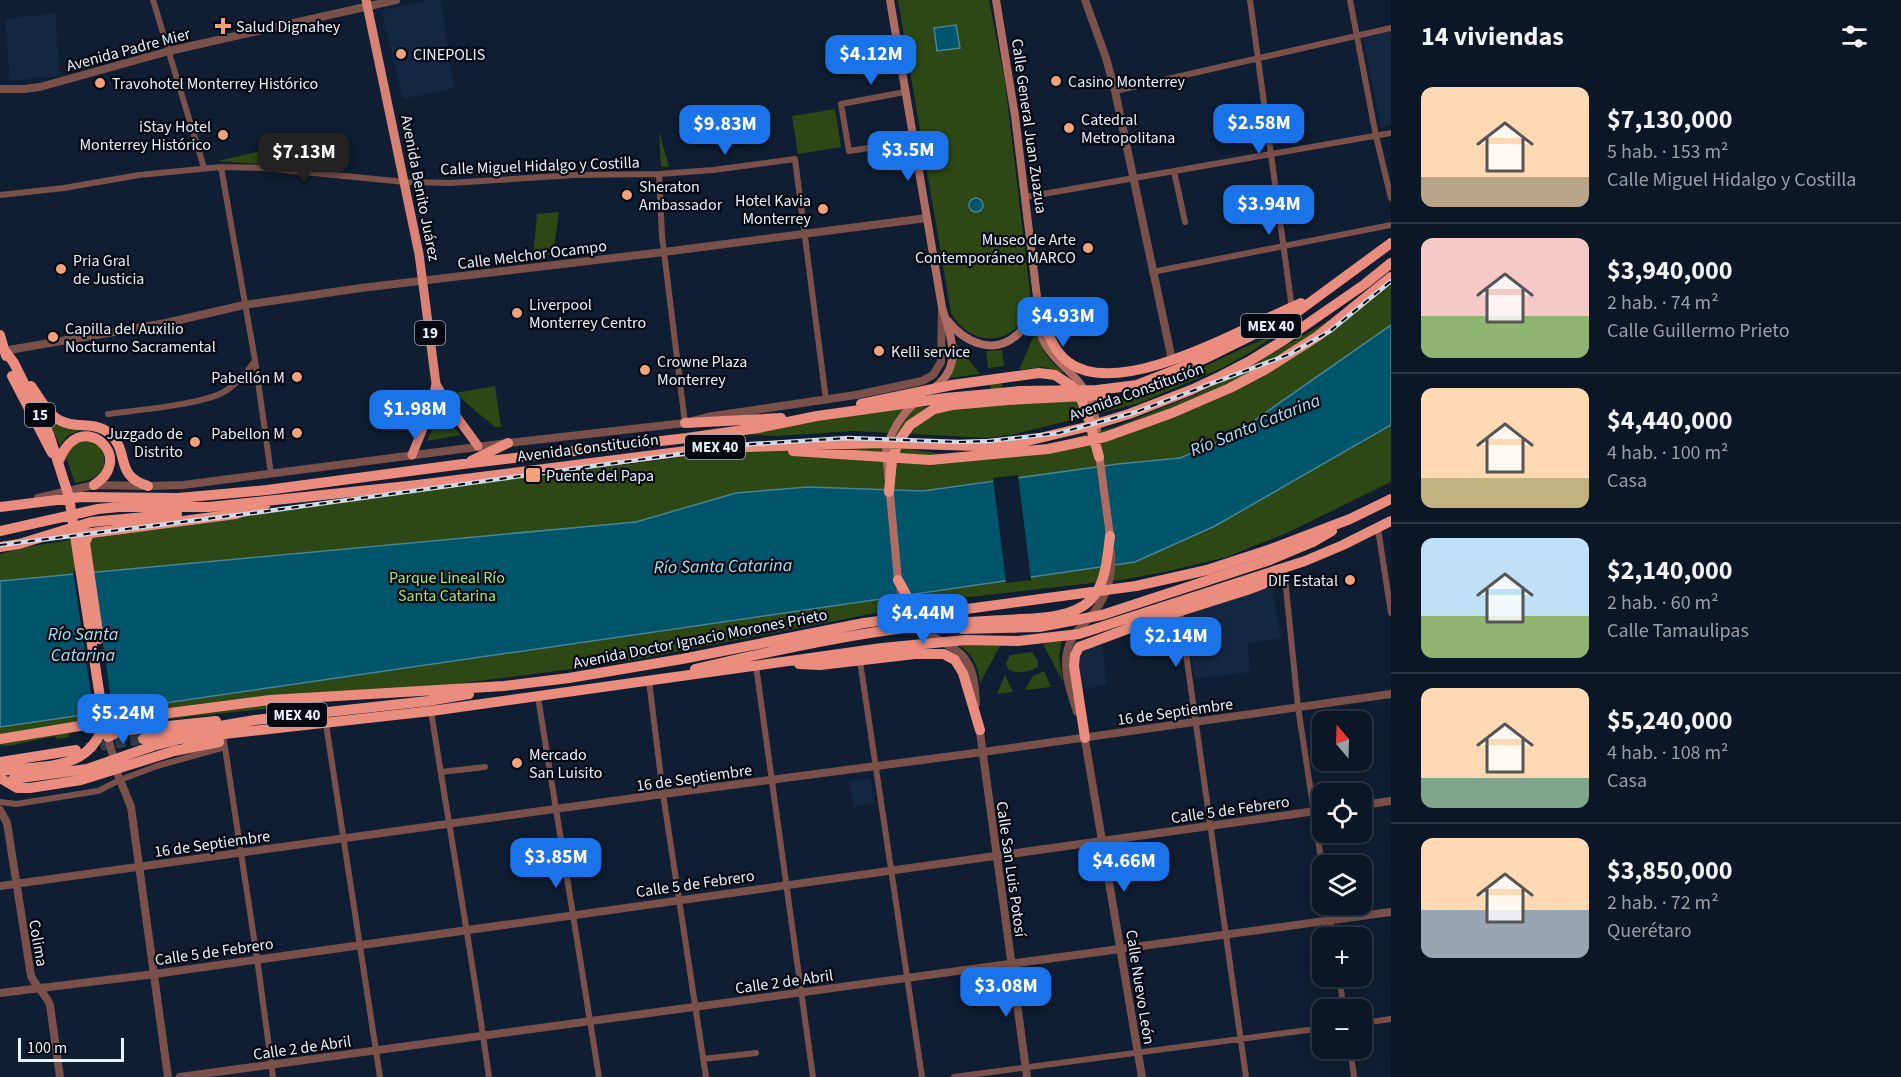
<!DOCTYPE html>
<html lang="es">
<meta charset="utf-8">
<style>
body{margin:0;font-family:"Source Sans 3",sans-serif;background:#192332;color:#f1f3f6;height:100vh;display:flex;flex-direction:column;font-size:22px;white-space:nowrap}
*{box-sizing:border-box;margin:0}
p{font-size:20px;color:#9a9fa7}
.icon{flex:none;width:33px;height:33px;fill:none;stroke:currentColor;stroke-width:2;stroke-linecap:round;stroke-linejoin:round}
.map{position:relative;flex:1;overflow:hidden}
.drawer{display:flex;flex-direction:column;background:#0b1626;width:510px}
.drawer>*{flex:none}
.needle{width:39px;rotate:341deg}
.fabs{position:absolute;left:1312px;top:711px;display:grid;gap:12px}
.fabs a{display:grid;place-items:center;width:60px;height:60px;border-radius:12px;background:#0b1626;box-shadow:0 3px 15px #0003,0 0 0 2px #2b3543;font-size:30px}
.scale{position:absolute;left:18px;bottom:15px;width:106px;box-sizing:border-box;padding-left:6px;border:3px solid #e9f1fd;border-top:0;font-size:16px;line-height:21px;white-space:nowrap;color:#e9f1fd;-webkit-text-stroke:4px #030811;paint-order:stroke}
.price{position:absolute;translate:-50% -51px;padding:0 14px;border-radius:12px;background:#1a73e8;color:#fff;font-size:20px;line-height:39px;filter:drop-shadow(0 2px 3px #0008)}
.price::after{content:'';position:absolute;left:50%;top:36px;width:18px;height:14px;margin-left:-9px;background:inherit;clip-path:polygon(0 0,100% 0,50% 100%)}
.price.selected{background:#222;color:#fff}
ul{padding:0;list-style:none}
li{display:flex;align-items:center;gap:18px;height:150px;padding:0 30px}
li+li{border-top:2px solid #2b3543}
li span{display:grid;place-items:center;flex:none;width:168px;height:120px;border-radius:12px;color:#555}
li>.icon{margin-inline-start:auto}
span .icon{width:72px;height:72px;fill:#fffc;stroke-width:1}
li b{font-size:26px}
h2{display:flex;justify-content:space-between;align-items:center;height:72px;padding:0 30px;font-size:26px}
main{display:flex;flex:1;min-height:0}
.map>svg:first-child{display:block}
.built{fill:#142741}
.green{fill:#2d4814}
.water{fill:#01556a;stroke:#478496;stroke-width:1.5}
.pier{fill:#0f1e32}
.lines{fill:none;stroke-linecap:round;stroke-linejoin:round}
.trunk-tunnel{stroke:#303e50;stroke-width:10;stroke-dasharray:10 5;stroke-linecap:butt}
.minor{stroke:#7a514a;stroke-width:6}
.tertiary{stroke:#7a514a;stroke-width:8}
.secondary{stroke:#af6c63;stroke-width:8}
.primary{stroke:#d78275;stroke-width:9}
.trunk{stroke:#ea8c7e;stroke-width:10}
.rail-casing{stroke:#d0d9e5;stroke-width:4.5}
.rail{stroke:#030811;stroke-width:2;stroke-dasharray:7;stroke-linecap:butt}
.poi-dot{fill:#f1a17c;stroke:#030811;stroke-width:2}
.labels{text-anchor:middle;stroke-width:4.5;stroke-linejoin:round;paint-order:stroke}
.shield{fill:#030811;stroke:#a4abb6;stroke-width:1.5}
.shield-label{font-size:15px;font-weight:bold;fill:#e9f1fd}
.poi-label{font-size:16px;fill:#e9f1fd;stroke:#030811;text-anchor:start}
.street-label{font-size:16px;fill:#e9f1fd;stroke:#030811}
.park-label{font-size:16px;fill:#a8e675;stroke:#030811}
.water-label{font-size:18px;font-style:italic;fill:#a8e0f3;stroke:#030811}
</style>
<main>
<div class="map">
<svg width="1391" height="1077" viewBox="0 0 1391 1077">
<rect width="100%" height="100%" fill="#0f1e32"/>
<path class="built" d="M428,0H441L454,88L403,99L381,10Z
M55,13L60,76L10,81L5,19Z
M1391,30V125L1381,127L1362,36Z
M1272,585L1281,638L1247,643L1250,672L1195,679L1186,616L1189,612Z
M1101,639L1107,685L1082,689L1079,652Z
M870,778L874,803L854,807L849,781Z"/>
<path class="green" d="M898,0H989L1005,82L1030,292C1029,342 976,356 951,313Z
M835,109L841,147L798,154L792,116Z
M659,131L669,167H661Z
M288,145L290,166L217,161Z
M559,212L553,254L533,257L537,214Z
M1391,277V482L1289,532L1227,557L1164,572L1127,579L943,600L618,663L263,709L169,719L69,733V737L57,739L55,736L9,746L0,745V554L26,547L163,525L461,485L732,451L897,447L960,457L1007,455L1115,427L1197,394L1249,367L1328,321Z
M1037,328C1041,348 1048,361 1065,373L1043,367L1019,370Z
M1275,335L1251,352L1222,368L1140,403L1015,434L988,438L854,431L777,436L742,434L896,408L978,405L995,399L989,383L994,375L1003,386L998,390C1031,395 1065,403 1099,401C1159,397 1219,355 1275,335Z
M955,342L980,374L949,378L956,361Z
M1002,350L1004,366L988,368L986,351Z
M495,386L501,427H495L454,393Z
M441,411L460,435L427,441Z
M47,417L80,430L67,436L60,446Z
M88,440L102,448C110,474 97,479 75,483L66,457L74,443Z
M1062,641L1059,657L1063,682L1043,644Z
M957,644H1001L980,683C978,665 973,654 957,644Z
M1032,652L1038,661V667C1030,672 1017,674 1009,670L1006,664L1010,655Z
M1044,671L1051,687L1025,690L1032,677Z
M1005,675L1013,692L997,694Z"/>
<path class="water" d="M956,25L960,48L937,51L934,28Z
M969 205a7 7 0 1 1 14 0a7 7 0 1 1-14 0Z
M1391,325V425L1215,526L1135,562L0,727V581L636,522L736,493L808,487L923,491L1118,464L1180,458L1232,436Z"/>
<path class="pier" d="M1018,475L1031,580L1006,583L993,478Z
M93,570L113,714L94,716L73,571Z"/>
<g class="lines">
<path class="trunk-tunnel" d="M86,748L143,739"/>
<path class="minor" d="M153,0L204,168
M1250,0L1292,309
M1350,0L1376,136L1391,198
M1115,91L1391,28
M905,92L841,104L849,151L914,141
M221,167L255,360L271,474
M1174,171L1185,222
M659,174L662,236L685,423
M0,195L64,188L139,175L221,167L263,168L405,182L450,183L575,175L659,174L713,170L795,159L826,400
M1026,197L1391,133
M1152,272L1391,225
M108,414C138,410 197,405 222,393C236,386 246,374 255,361
M1378,529L1391,613
M1284,568L1298,707L1323,872
M1180,611L1246,1077
M860,661L922,1077
M756,666L813,1077
M649,681L663,794L706,1077
M538,697L599,1077
M431,711C450,833 472,955 489,1077
M326,724L380,1077
M224,741L257,958L273,1077
M441,772L485,767
M0,802L16,804L98,791L120,780L157,766L225,747
M1328,904L1333,938
M1339,976L1344,1010
M1362,1023L1391,1019
M1350,1048L1354,1077
M703,1059L756,1053
M954,1077L1323,1028"/>
<path class="tertiary" d="M1085,0L1106,58L1115,91L1172,360
M0,89H24L40,87L169,51L396,0
M3,351L166,323L244,305L361,288L664,252L927,218
M38,498L94,485L148,486L183,485L508,443L685,423L707,417L856,395L922,381L933,375L941,362L942,308
M900,591C906,611 919,628 937,639C948,645 961,651 967,662C975,674 975,690 976,704
M1077,712C1071,693 1063,672 1067,652C1070,637 1080,628 1090,617C1106,599 1113,577 1111,552
M979,725L1027,1077
M107,734L118,775L131,807L168,1077
M1084,734L1142,1077
M1362,805L1391,801
M0,810L7,823L31,976C36,987 46,994 50,1005L60,1077
M0,886L663,794L983,752L1391,694
M0,993L155,974L1323,810
M180,1077L1391,912"/>
<path class="secondary" d="M890,0L942,307C951,338 964,365 934,388
M996,0L1015,116L1042,338C1050,356 1065,366 1078,381C1089,394 1095,412 1097,429
M948,321C965,343 995,356 1018,334C1027,326 1033,313 1038,302
M1099,453L1110,536
M898,580L886,451C891,431 901,415 916,402"/>
<path class="primary" d="M366,0L419,254L436,384L430,411L412,455
M436,384L448,405L478,446"/>
<path class="trunk" d="M1039,306C1045,325 1051,349 1068,362C1120,402 1248,325 1301,303
M0,335L6,356
M12,376L52,453
M31,386C39,397 48,415 61,421C76,429 95,421 109,433C131,452 113,475 148,486
M861,404L952,385L1039,373L1055,375L1073,387L1082,401L1089,420L1099,457
M685,423L781,418
M793,451L930,460L1048,449L1105,437L1172,413L1230,388L1266,369L1318,336L1391,277
M471,461L508,443
M58,463C61,456 64,448 70,443C94,420 132,461 94,485
M889,492L892,461L898,442L910,425L934,409L952,405L1008,400L1106,395
M0,507L81,497L178,498L267,490L463,464L687,438L758,428L817,416L946,398L1020,391L1097,390L1137,385L1206,358L1293,315L1391,243
M0,531L98,509L119,507H209L417,485L710,448L882,443L977,446L1027,441L1086,427L1129,414L1191,390L1219,377L1248,362L1284,340L1365,284L1391,263
M89,534L85,543L99,639
M76,535L236,514L266,504
M0,547L19,544L91,522L177,514
M898,580L914,609L922,617
M962,629L1039,627L1102,615L1270,560L1313,542L1332,531
M799,664L820,665L915,654H944L955,660L963,673L980,730
M695,669C762,653 830,638 897,629C932,624 967,622 1003,620C1027,618 1061,620 1083,606C1106,592 1107,559 1110,536
M108,737L120,731L216,721
M1085,738L1074,666L1075,655L1079,647L1149,621L1247,590L1263,584L1278,573
M0,739L116,720L270,700L504,686L569,678L682,659L864,623L1136,586L1207,570L1271,549L1350,519L1391,499
M143,739L255,720L428,701L469,694
M0,762L76,750
M2,771C44,764 89,773 104,723L69,497L49,434L14,363L5,351
M0,778L17,788H30L81,780L174,751L219,742
M13,779L87,769L153,746L180,739L431,711L882,648L965,640L1018,641L1079,634L1305,561L1343,545L1391,521"/>
<g class="rail-casing">
<path id="rail" d="M0,545L253,513L753,444L848,438L959,442L989,441L1059,433L1136,412L1290,354L1330,331L1391,281"/>
</g>
<use href="#rail" class="rail"/>
</g>
<g class="poi-dot">
<path d="M220 17h6v6h6v6h-6v6h-6v-6h-6v-6h6z"/>
<circle cx="401" cy="54" r="6"/>
<circle cx="1056" cy="81" r="6"/>
<circle cx="100" cy="83" r="6"/>
<circle cx="1069" cy="128" r="6"/>
<circle cx="223" cy="135" r="6"/>
<circle cx="627" cy="195" r="6"/>
<circle cx="823" cy="209" r="6"/>
<circle cx="1088" cy="248" r="6"/>
<circle cx="61" cy="269" r="6"/>
<circle cx="517" cy="313" r="6"/>
<circle cx="53" cy="337" r="6"/>
<circle cx="879" cy="351" r="6"/>
<circle cx="645" cy="370" r="6"/>
<circle cx="297" cy="377" r="6"/>
<circle cx="297" cy="433" r="6"/>
<circle cx="195" cy="442" r="6"/>
<rect x="525" y="467" width="16" height="16" rx="3"/>
<circle cx="1350" cy="580" r="6"/>
<circle cx="517" cy="763" r="6"/>
</g>
<g class="labels">
<g class="shield">
<rect x="1241" y="314" width="60" height="24" rx="4.5"/>
<rect x="415" y="321" width="30" height="24" rx="4.5"/>
<rect x="25" y="403" width="30" height="24" rx="4.5"/>
<rect x="685" y="435" width="60" height="24" rx="4.5"/>
<rect x="267" y="703" width="60" height="24" rx="4.5"/>
</g>
<g class="shield-label">
<text x="1271" y="331">MEX 40</text>
<text x="430" y="338">19</text>
<text x="40" y="420">15</text>
<text x="715" y="452">MEX 40</text>
<text x="297" y="720">MEX 40</text>
</g>
<g class="poi-label">
<text x="236" y="32">Salud Dignahey</text>
<text x="413" y="60">CINEPOLIS</text>
<text x="1068" y="87">Casino Monterrey</text>
<text x="112" y="89">Travohotel Monterrey Histórico</text>
<text x="1081" y="125">Catedral<tspan x="1081" dy="18">Metropolitana</tspan></text>
<text x="211" y="132" text-anchor="end">iStay Hotel<tspan x="211" dy="18">Monterrey Histórico</tspan></text>
<text x="639" y="192">Sheraton<tspan x="639" dy="18">Ambassador</tspan></text>
<text x="811" y="206" text-anchor="end">Hotel Kavia<tspan x="811" dy="18">Monterrey</tspan></text>
<text x="1076" y="245" text-anchor="end">Museo de Arte<tspan x="1076" dy="18">Contemporáneo MARCO</tspan></text>
<text x="73" y="266">Pria Gral<tspan x="73" dy="18">de Justicia</tspan></text>
<text x="529" y="310">Liverpool<tspan x="529" dy="18">Monterrey Centro</tspan></text>
<text x="65" y="334">Capilla del Auxilio<tspan x="65" dy="18">Nocturno Sacramental</tspan></text>
<text x="891" y="357">Kelli service</text>
<text x="657" y="367">Crowne Plaza<tspan x="657" dy="18">Monterrey</tspan></text>
<text x="285" y="383" text-anchor="end">Pabellón M</text>
<text x="183" y="439" text-anchor="end">Juzgado de<tspan x="183" dy="18">Distrito</tspan></text>
<text x="285" y="439" text-anchor="end">Pabellon M</text>
<text x="546" y="481">Puente del Papa</text>
<text x="1338" y="586" text-anchor="end">DIF Estatal</text>
<text x="529" y="760">Mercado<tspan x="529" dy="18">San Luisito</tspan></text>
</g>
<g class="street-label">
<text transform="translate(128 49) rotate(-15)" y="6">Avenida Padre Mier</text>
<text transform="translate(1030 126) rotate(82)" y="6">Calle General Juan Zuazua</text>
<text transform="translate(540 165) rotate(-2)" y="6">Calle Miguel Hidalgo y Costilla</text>
<text transform="translate(421 188) rotate(79)" y="6">Avenida Benito Juárez</text>
<text transform="translate(532 254) rotate(-7)" y="6">Calle Melchor Ocampo</text>
<text transform="translate(1136 391) rotate(-20)" y="6">Avenida Constitución</text>
<text transform="translate(588 447) rotate(-7)" y="6">Avenida Constitución</text>
<text transform="translate(700 638) rotate(-11)" y="6">Avenida Doctor Ignacio Morones Prieto</text>
<text transform="translate(1175 711) rotate(-8)" y="6">16 de Septiembre</text>
<text transform="translate(694 777) rotate(-8)" y="6">16 de Septiembre</text>
<text transform="translate(1230 809) rotate(-8)" y="6">Calle 5 de Febrero</text>
<text transform="translate(212 843) rotate(-8)" y="6">16 de Septiembre</text>
<text transform="translate(1012 869) rotate(82)" y="6">Calle San Luis Potosí</text>
<text transform="translate(695 883) rotate(-8)" y="6">Calle 5 de Febrero</text>
<text transform="translate(39 943) rotate(80)" y="6">Colima</text>
<text transform="translate(214 951) rotate(-8)" y="6">Calle 5 de Febrero</text>
<text transform="translate(784 981) rotate(-8)" y="6">Calle 2 de Abril</text>
<text transform="translate(1141 987) rotate(81)" y="6">Calle Nuevo León</text>
<text transform="translate(302 1047) rotate(-8)" y="6">Calle 2 de Abril</text>
</g>
<g class="park-label">
<text x="447" y="583">Parque Lineal Río<tspan x="447" dy="18">Santa Catarina</tspan></text>
</g>
<g class="water-label">
<text transform="translate(1255 425) rotate(-22)" y="6">Río Santa Catarina</text>
<text transform="translate(723 566) rotate(-1)" y="6">Río Santa Catarina</text>
<text x="83" y="640">Río Santa<tspan x="83" dy="21">Catarina</tspan></text>
</g>
</g>
</svg>
<div class="fabs">
<a><svg class="needle" viewBox="-14 -14 28 28"><path d="M0-13l5 13h-10z" fill="#e53935"/><path d="M0 13l5-13h-10z" fill="#9a9fa7"/></svg></a>
<a><svg class="icon" aria-label="locate" viewBox="0 0 24 24"><circle cx="12" cy="12" r="6"/><path d="M12 2v4M12 18v4M2 12h4M18 12h4"/></svg></a>
<a><svg class="icon" aria-label="layers" viewBox="0 0 24 24"><path d="M12 4l9 5-9 5-9-5zM3 14l9 5 9-5"/></svg></a>
<a>+</a>
<a>−</a>
</div>
<div class="scale">100 m</div>
<b class="price" style="left:871px;top:86px">$4.12M</b>
<b class="price" style="left:1259px;top:155px">$2.58M</b>
<b class="price" style="left:725px;top:156px">$9.83M</b>
<b class="price" style="left:908px;top:182px">$3.5M</b>
<b class="price selected" style="left:304px;top:184px">$7.13M</b>
<b class="price" style="left:1269px;top:236px">$3.94M</b>
<b class="price" style="left:1063px;top:348px">$4.93M</b>
<b class="price" style="left:415px;top:441px">$1.98M</b>
<b class="price" style="left:923px;top:645px">$4.44M</b>
<b class="price" style="left:1176px;top:668px">$2.14M</b>
<b class="price" style="left:123px;top:745px">$5.24M</b>
<b class="price" style="left:556px;top:889px">$3.85M</b>
<b class="price" style="left:1124px;top:893px">$4.66M</b>
<b class="price" style="left:1006px;top:1018px">$3.08M</b>
</div>
<section class="drawer">
<h2>14 viviendas<svg class="icon" aria-label="filters" viewBox="0 0 24 24"><path d="M4 7h16M4 17h16"/><circle cx="9" cy="7" r="2"/><circle cx="15" cy="17" r="2"/></svg></h2>
<ul>
<li><span style="background:linear-gradient(#ffd9b3 75%,#b9a48a 0)"><svg class="icon" aria-label="home" viewBox="0 0 24 24"><path d="M3 11l9-7 9 7M6 9v11h12V9"/></svg></span><div><b>$7,130,000</b><p>5 hab. · 153 m²</p><p>Calle Miguel Hidalgo y Costilla</p></div></li>
<li><span style="background:linear-gradient(#f6c9c9 65%,#8fb573 0)"><svg class="icon" aria-label="home" viewBox="0 0 24 24"><path d="M3 11l9-7 9 7M6 9v11h12V9"/></svg></span><div><b>$3,940,000</b><p>2 hab. · 74 m²</p><p>Calle Guillermo Prieto</p></div></li>
<li><span style="background:linear-gradient(#ffd9b3 75%,#c2b280 0)"><svg class="icon" aria-label="home" viewBox="0 0 24 24"><path d="M3 11l9-7 9 7M6 9v11h12V9"/></svg></span><div><b>$4,440,000</b><p>4 hab. · 100 m²</p><p>Casa</p></div></li>
<li><span style="background:linear-gradient(#bfe0f5 65%,#8fb573 0)"><svg class="icon" aria-label="home" viewBox="0 0 24 24"><path d="M3 11l9-7 9 7M6 9v11h12V9"/></svg></span><div><b>$2,140,000</b><p>2 hab. · 60 m²</p><p>Calle Tamaulipas</p></div></li>
<li><span style="background:linear-gradient(#ffd9b3 75%,#7fa58c 0)"><svg class="icon" aria-label="home" viewBox="0 0 24 24"><path d="M3 11l9-7 9 7M6 9v11h12V9"/></svg></span><div><b>$5,240,000</b><p>4 hab. · 108 m²</p><p>Casa</p></div></li>
<li><span style="background:linear-gradient(#ffd9b3 60%,#9aa5b1 0)"><svg class="icon" aria-label="home" viewBox="0 0 24 24"><path d="M3 11l9-7 9 7M6 9v11h12V9"/></svg></span><div><b>$3,850,000</b><p>2 hab. · 72 m²</p><p>Querétaro</p></div></li>
</ul>
</section>
</main>
